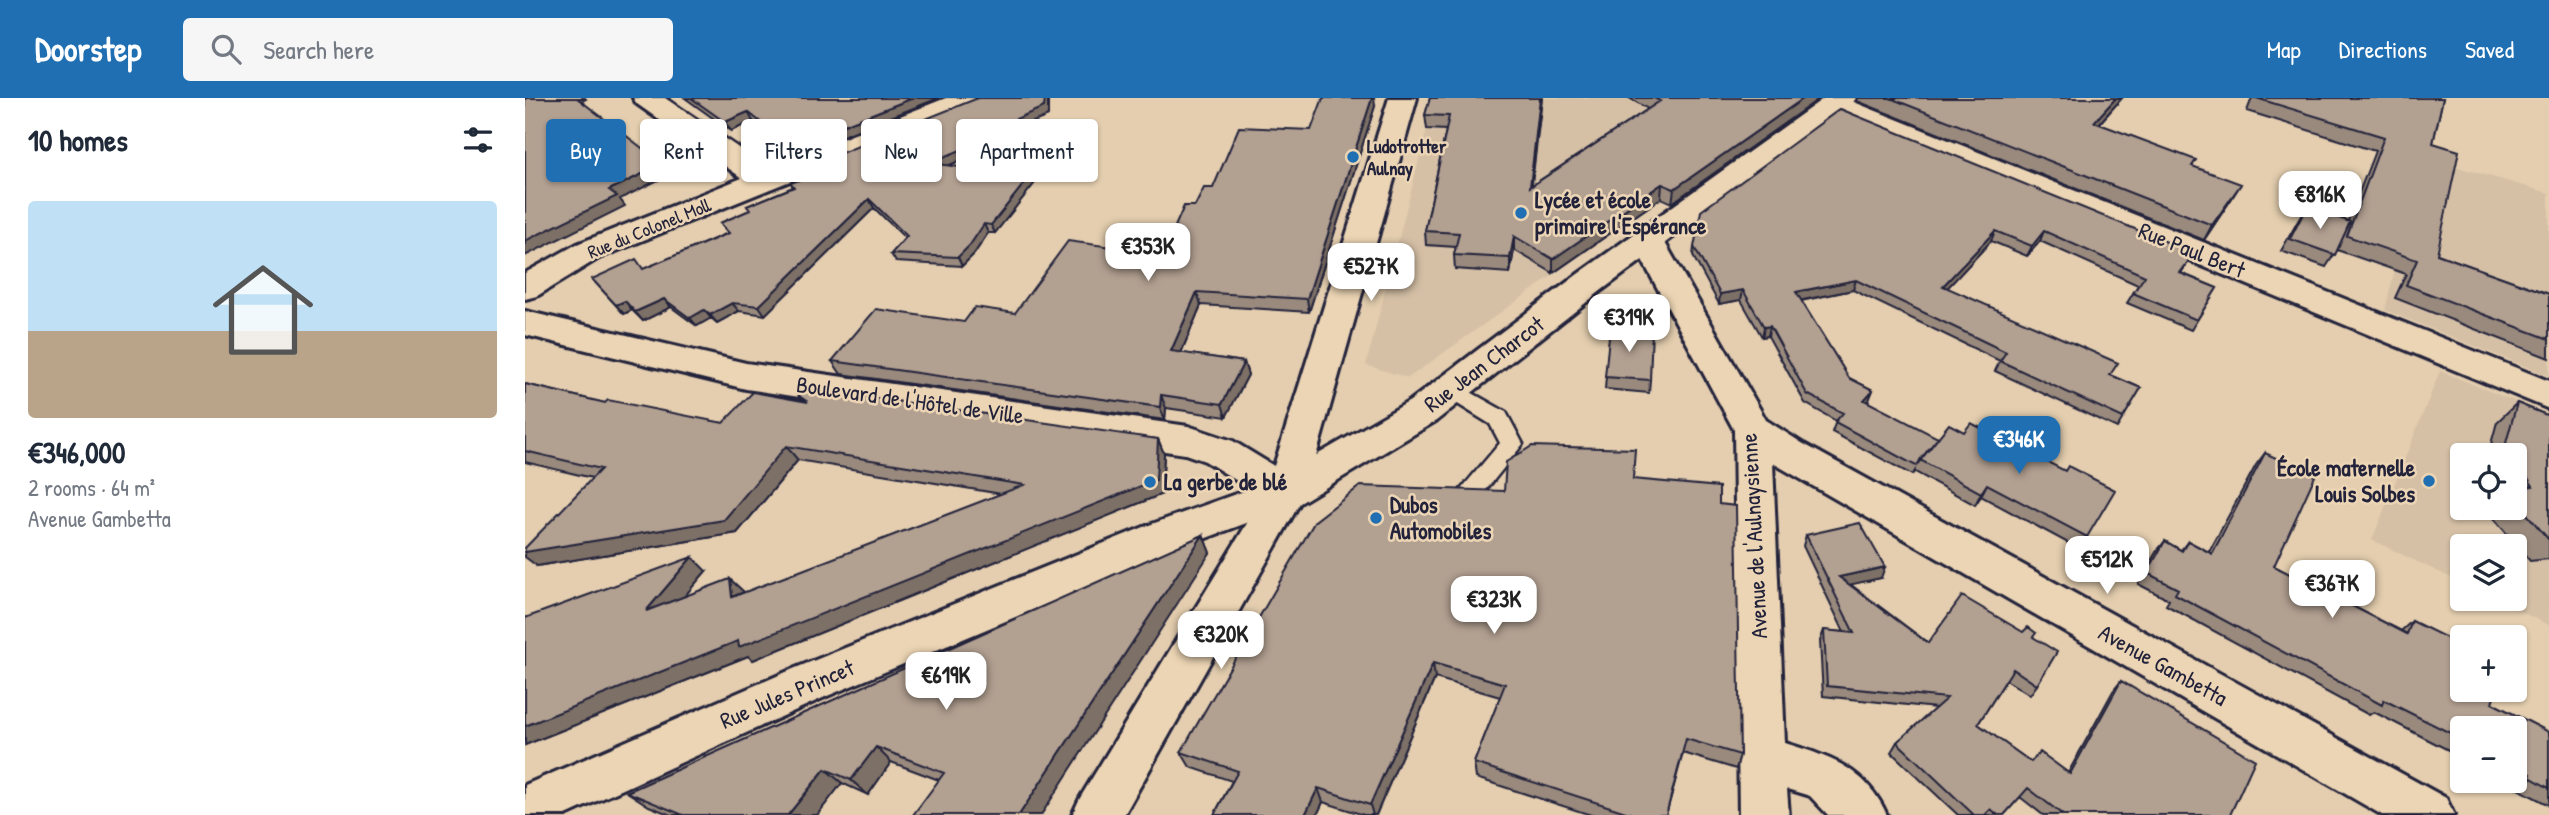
<!DOCTYPE html>
<meta charset="utf-8">
<style>
body{margin:0;font-family:"Patrick Hand",sans-serif;background:#f6f6f7;color:#1f2937;height:100vh;display:flex;flex-direction:column;font-size:26px;white-space:nowrap}
*{box-sizing:border-box;margin:0}
p{font-size:23px;color:#747a83}
.icon{flex:none;width:38px;height:38px;fill:none;stroke:currentColor;stroke-width:2;stroke-linecap:round;stroke-linejoin:round}
.map{position:relative;flex:1;overflow:hidden}
.sheet{display:flex;flex-direction:column;background:#fff;width:525px}
.sheet>*{flex:none}
.top-card{position:absolute;left:21px;top:21px;width:665px;height:63px;display:flex;gap:14px}
.buttons{position:absolute;left:1925px;top:345px;display:grid;gap:14px}
.buttons a{display:grid;place-items:center;width:77px;height:77px;border-radius:7px;background:#fff;box-shadow:0 2px 5px #0004;font-size:35px}
.price{position:absolute;translate:-50% -60px;padding:0 16px;border-radius:14px;background:#fff;color:#222;font-size:23px;line-height:46px;filter:drop-shadow(0 2px 4px #0008)}
.price::after{content:'';position:absolute;left:50%;top:42px;width:21px;height:16px;margin-left:-10px;background:inherit;clip-path:polygon(0 0,100% 0,50% 100%)}
.price.on{background:#1f6fb2;color:#fff}
ul{padding:0;list-style:none}
li{display:grid;align-content:center;gap:14px;height:371px;padding:0 28px}
li span{display:grid;place-items:center;height:217px;border-radius:7px;color:#555}
li>.icon{margin-inline-start:auto}
span .icon{width:126px;height:126px;fill:#fffc;stroke-width:1}
li b{font-size:30px}
h2{display:flex;justify-content:space-between;align-items:center;height:84px;padding:0 28px;font-size:30px}
.tag{padding:0 24px;border-radius:7px;background:#fff;box-shadow:0 2px 5px #0004;font-size:24px;line-height:63px}
.tag.on{background:#1f6fb2;color:#fff}
header{display:flex;align-items:center;gap:42px;box-sizing:border-box;height:98px;padding:0 35px;background:#1f6fb2;color:#fff}
header strong{font-size:33px}
nav{display:flex;gap:38px;margin-inline-start:auto;font-size:24px}
.search{width:490px;height:63px;background:#f6f6f7;display:flex;align-items:center;gap:18px;box-sizing:border-box;padding:0 24px;border-radius:7px;color:#747a83;font-size:26px}
main{display:flex;flex:1;min-height:0}
.map>svg:first-child{display:block}
.built{fill:#d5c0a6;fill-rule:evenodd}
.lines{fill:none;stroke-linecap:round;stroke-linejoin:round}
.service-casing{stroke:#22223b;stroke-width:5}
.minor-casing{stroke:#22223b;stroke-width:6}
.primary-casing{stroke:#22223b;stroke-width:6}
.service{fill:#ecd5b4;fill-rule:evenodd}
.minor{fill:#ecd5b4;fill-rule:evenodd}
.primary{fill:#ecd5b4;fill-rule:evenodd}
.wall{fill:#998a7d;stroke:#22223b;stroke-width:2}
.shaded-wall{fill:#7d7066;stroke:#22223b;stroke-width:2}
.building{fill:#b2a091;stroke:#22223b;stroke-width:2}
.poi-dot{fill:#1f6fb2;stroke:#ecd5b4;stroke-width:2.5}
.labels{text-anchor:middle;stroke-width:5;stroke-linejoin:round;paint-order:stroke}
.far-poi-label{font-size:19px;font-weight:bold;fill:#22223b;stroke:#ecd5b4;text-anchor:start}
.far-street-label{font-size:19px;fill:#22223b;stroke:#ecd5b4}
.poi-label{font-size:23px;font-weight:bold;fill:#22223b;stroke:#ecd5b4;text-anchor:start}
.street-label{font-size:23px;fill:#22223b;stroke:#ecd5b4}
</style>
<header>
<strong>Doorstep</strong>
<div class="search"><svg class="icon" aria-label="search" viewBox="0 0 24 24"><circle cx="10" cy="10" r="6"/><path d="M15 15l6 6"/></svg>Search here</div>
<nav><a>Map</a><a>Directions</a><a>Saved</a></nav>
</header>
<main>
<section class="sheet">
<h2>10 homes<svg class="icon" aria-label="filters" viewBox="0 0 24 24"><path d="M4 7h16M4 17h16"/><circle cx="9" cy="7" r="2"/><circle cx="15" cy="17" r="2"/></svg></h2>
<ul>
<li><span style="background:linear-gradient(#bfe0f5 60%,#b9a48a 0)"><svg class="icon" aria-label="home" viewBox="0 0 24 24"><path d="M3 11l9-7 9 7M6 9v11h12V9"/></svg></span><div><b>€346,000</b><p>2 rooms · 64 m²</p><p>Avenue Gambetta</p></div></li>
</ul>
</section>
<div class="map">
<svg width="2024" height="717" viewBox="0 0 2024 717">
<rect width="100%" height="100%" fill="#e4ceaf"/>
<filter id="ink" filterUnits="userSpaceOnUse"><feTurbulence type="fractalNoise" baseFrequency=".0143" numOctaves="2"/><feDisplacementMap in="SourceGraphic" scale="14" xChannelSelector="R" yChannelSelector="G"/><feConvolveMatrix kernelMatrix="1 2 1 2 8 2 1 2 1" color-interpolation-filters="sRGB"/></filter>
<g filter="url(#ink)">
<path class="built" d="M910,0H1259L1199,56L883,280L841,267Z
M1897,59L2024,95V278L1860,212Z
M1915,273L2024,317V527L1969,501L1990,500V448H1937V485L1847,442ZM1937,357H1990V410H1937Z"/>
<g class="lines">
<g class="service-casing">
<path id="service" d="M926,283L981,314L998,346L952,403L944,405L936,403L932,396L975,345L965,326L918,297L915,291L918,285Z"/>
</g>
<g class="minor-casing">
<path id="minor" d="M108,0H140L243,70L421,0H460L456,6L74,160L12,198L0,201V175L52,146L217,80L112,6Z
M864,0H892L781,394L599,717H547L555,700L738,399L680,363L660,356L221,291L0,237V213L221,265L663,328L708,343L749,368Z
M1299,0H1319L2024,283V311L1299,12L1295,6Z
M1123,133L1134,136L1139,143L1241,322L1277,345L1921,700L1929,717H1857L1248,365L1260,645C1305,659 1341,670 1362,717H1303L1285,698L1262,691L1264,717H1214L1209,332L1107,143L1112,136Z"/>
</g>
<g class="primary-casing">
<path id="primary" d="M1299,0H1331L1327,6L1077,192L911,323L775,405L652,451L300,599L41,717H0V687L268,571L624,427L747,383L885,303L1053,176Z"/>
</g>
<use href="#service" class="service"/>
<use href="#minor" class="minor"/>
<use href="#primary" class="primary"/>
</g>
<path class="wall" d="M160,0H414L270,57L228,23L206,33Z
M905,0H1017L1006,88L1123,11L1104,0H1295L1147,105L1136,100L1028,175L989,152L985,175L930,171L929,157L931,149L901,147L900,133L921,32L902,31L900,17Z
M1333,0H1597L1574,26L1668,68L1707,100L1679,142L1332,3Z
M1727,0H1918L1908,45L1912,156L2024,196V260L1870,200L1881,176L1812,152L1801,169L1756,153L1774,121L1782,108L1823,123L1850,53L1722,13Z
M850,8L784,214L676,207L656,255L719,264L723,277L701,319L641,310L640,322L316,276L307,263L439,224L490,215L638,156L670,108L688,90L786,32Z
M1315,11L1663,165L1656,175L1692,190L1666,232L1602,205L1613,187L1515,143L1502,158L1466,143L1422,190L1586,277L1616,290L1592,330L1470,273L1475,263L1328,192L1276,203L1324,280L1348,292L1343,304L1562,439L1554,451L1456,398L1450,407L1390,374V373L1387,377L1307,334L1311,323L1280,305L1243,238L1237,239L1216,202L1194,206L1168,158L1169,149Z
M523,18L493,30L496,37L423,68L509,86L470,135H463L449,156L437,168L371,164L366,156L380,140L349,110L240,217L214,213L192,225L186,220L172,228L146,209L118,223L107,212L99,216L67,181L119,171L203,135L195,125L225,112L222,108L268,89L266,85L291,75L286,67Z
M1085,229L1125,282L1124,295L1080,291Z
M0,286L80,305L198,325L278,303L274,298L633,341L639,356L637,396L228,562L223,558L0,647V520L181,473L159,498L219,495L476,396L273,362L212,435L12,468L67,380L0,364Z
M1992,305L2024,318V461L2005,463L1960,410H1990V357H1963L1972,324Z
M1740,355L1749,468L1876,533L1887,523L1924,549L1967,605L2024,634V707L1989,689L1990,685L1984,682H1990V630H1937V659L1849,614L1844,617L1641,507L1644,502L1613,486L1631,454L1640,443L1656,452L1663,443L1684,454L1731,367Z
M1108,381L1194,406L1215,657L1211,671L1158,655L1141,717H1066L951,680L949,665L975,599L910,580L851,717H839L798,704L792,717H689L707,683L665,669L656,654L979,393Z
M678,437L685,455L414,682L366,664L343,697L317,685L292,717H146L124,708L102,694Z
M1281,437L1356,480L1325,486L1403,545L1508,539L1512,587L1505,597L1481,582L1453,626L1506,664L1543,675L1588,593L1596,583L1705,717H1518L1495,699L1479,717H1433L1366,654L1372,644L1411,610L1298,598L1295,543L1299,532L1319,534L1278,448Z"/>
<path class="shaded-wall" d="M49,0H60L61,1L53,5Z
M388,0H414L270,57L265,48Z
M520,0H523V18L493,30L496,37L408,74L404,65Z
M847,0H849L850,8L784,214L782,201Z
M1015,0H1017L1005,103V89Z
M1279,0H1295L1147,105L1149,91Z
M1591,0H1597L1563,38L1569,24Z
M223,14L228,23L206,33L200,24Z
M138,66L145,76L95,101L100,108L0,158V143L84,92Z
M505,78L509,86L470,135L466,127Z
M1137,86L1136,100L1028,175V161Z
M1716,86L1707,100L1679,142L1687,127Z
M344,101L349,110L240,217L234,208Z
M459,126L463,135L449,156L437,168L433,159Z
M1470,133L1466,143L1415,198L1418,188Z
M1519,133L1515,143L1502,158L1507,148Z
M989,138V152L985,175V160Z
M1331,182L1328,192L1268,204L1271,194Z
M1218,192L1216,202L1194,206L1195,196Z
M672,194L676,207L651,267L646,253Z
M139,201L146,209L118,223L110,214Z
M100,203L107,212L99,216L91,207Z
M207,205L214,213L192,225L185,217Z
M179,212L186,220L172,228L165,220Z
M1245,228L1243,238L1237,239L1239,229Z
M719,264L723,277L701,319L697,306Z
M1348,292L1344,302L1336,312L1339,302Z
M636,297L641,310L640,322L635,309Z
M633,341L639,356L637,396L228,562L223,558L0,647V628Z
M261,348L273,362L212,435L12,468L0,459V454Z
M1462,386L1456,398L1450,407L1456,395Z
M678,437L685,455L516,717H494Z
M167,459L181,473L136,526L121,513Z
M1360,469L1356,480L1310,490L1314,479Z
M205,481L219,494L207,499Z
M908,565L910,580L851,717H848L845,707Z
M351,649L366,664L343,697L326,682Z
M300,671L317,685L292,717H263Z
M793,690L798,704L792,717H780Z"/>
<path class="building" d="M0,0H52L138,66L84,92L92,98L0,143Z
M166,0H388L265,48L223,14L200,24Z
M453,0H520L519,9L486,23L492,29L404,65L505,78L466,127L459,126L445,147L433,159L366,156L382,138L344,101L234,208L207,205L185,217L179,212L165,220L139,201L110,214L100,203L91,207L67,181L111,161L118,171L204,135L195,125L225,112L222,108L269,89L266,85L294,74L286,67Z
M798,0H847L782,201L672,194L646,253L719,264L697,306L636,297L635,309L307,263L351,211L439,224L450,209L490,215L543,143L638,156L659,108H670L679,90H688L714,29L786,32Z
M905,0H1015L1005,89L1135,3L1129,0H1279L1149,91L1137,86L1028,161L989,138L985,160L929,157L934,135L900,133L924,18L900,17Z
M1365,0H1591L1569,24L1671,62L1667,68L1716,86L1687,127Z
M1731,0H1918L1908,45L1934,53L1912,156L2024,196V241L1881,187L1892,162L1822,138L1859,39Z
M1315,11L1669,155L1655,175L1692,190L1672,222L1608,195L1620,178L1519,133L1507,148L1470,133L1418,188L1593,265L1585,277L1616,290L1598,320L1475,263L1481,254L1331,182L1271,194L1324,280L1348,292L1339,302L1413,340L1391,368L1310,324L1318,315L1282,296L1245,228L1239,229L1218,192L1195,196L1169,149L1176,113Z
M1782,108L1825,124L1810,157L1765,141Z
M1085,229L1127,232L1125,282L1080,279Z
M0,286L80,305L83,302L198,325L228,294L283,304L274,298L281,290L633,341L631,382L214,549L213,543L0,628V520L167,459L121,513L205,481L207,499L499,387L261,348L199,422L0,454V450L76,371L0,353Z
M1992,305L2024,318V442L1990,402V390L2008,388L1990,360V357H1988L1981,345Z
M1446,325L1540,373L1543,368L1590,392L1562,439L1462,386L1456,395L1395,362L1424,326L1439,334Z
M1007,348L1110,351L1108,381L1194,389V406L1211,408L1215,657L1161,641L1141,717H1110L949,665L980,586L908,565L845,707L793,690L780,717H689L713,673L656,654L790,423L835,388L979,393L981,364Z
M1740,355L1790,378L1749,468L1882,536L1887,523L1926,542L1924,549L1937,556V592H1971L1967,605L2024,634V690L2005,679L2006,676L1990,668V630H1937V641L1859,602L1857,607L1650,496L1653,491L1622,475L1640,443L1657,453L1663,443L1687,456Z
M1335,425L1360,469L1314,479L1403,545L1437,498L1498,534L1503,529L1511,535L1508,539L1532,554L1512,587L1488,571L1453,626L1506,664L1515,654L1545,676L1596,583L1730,662L1705,717H1538L1503,690L1479,717H1473L1466,711L1460,717H1449L1372,644L1422,600L1302,588L1299,532L1329,535L1281,437Z
M678,437L494,717H388L419,675L351,649L326,682L300,671L263,717H158L102,694Z"/>
</g>
<g class="poi-dot">
<circle cx="828" cy="59" r="7"/>
<circle cx="996" cy="115" r="7"/>
<circle cx="1904" cy="383" r="7"/>
<circle cx="625" cy="384" r="7"/>
<circle cx="851" cy="420" r="7"/>
</g>
<g class="labels">
<g class="far-poi-label">
<text x="842" y="55">Ludotrotter<tspan x="842" dy="22">Aulnay</tspan></text>
</g>
<g class="far-street-label">
<text transform="translate(124 130) rotate(-22)" y="7">Rue du Colonel Moll</text>
</g>
<g class="poi-label">
<text x="1010" y="110">Lycée et école<tspan x="1010" dy="26">primaire l'Espérance</tspan></text>
<text x="1890" y="378" text-anchor="end">École maternelle<tspan x="1890" dy="26">Louis Solbes</tspan></text>
<text x="639" y="392">La gerbe de blé</text>
<text x="865" y="415">Dubos<tspan x="865" dy="26">Automobiles</tspan></text>
</g>
<g class="street-label">
<text transform="translate(1667 152) rotate(22)" y="8">Rue Paul Bert</text>
<text transform="translate(959 266) rotate(-37)" y="8">Rue Jean Charcot</text>
<text transform="translate(385 302) rotate(8)" y="8">Boulevard de l'Hôtel de Ville</text>
<text transform="translate(1229 438) rotate(-93)" y="8">Avenue de l'Aulnaysienne</text>
<text transform="translate(1638 567) rotate(29)" y="8">Avenue Gambetta</text>
<text transform="translate(262 596) rotate(-23)" y="8">Rue Jules Princet</text>
</g>
</g>
</svg>
<div class="buttons">
<a><svg class="icon" aria-label="locate" viewBox="0 0 24 24"><circle cx="12" cy="12" r="6"/><path d="M12 2v4M12 18v4M2 12h4M18 12h4"/></svg></a>
<a><svg class="icon" aria-label="layers" viewBox="0 0 24 24"><path d="M12 4l9 5-9 5-9-5zM3 14l9 5 9-5"/></svg></a>
<a>+</a>
<a>−</a>
</div>
<b class="price" style="left:1795px;top:133px">€816K</b>
<b class="price" style="left:623px;top:185px">€353K</b>
<b class="price" style="left:846px;top:205px">€527K</b>
<b class="price" style="left:1104px;top:256px">€319K</b>
<b class="price on" style="left:1494px;top:378px">€346K</b>
<b class="price" style="left:1582px;top:498px">€512K</b>
<b class="price" style="left:1807px;top:522px">€367K</b>
<b class="price" style="left:969px;top:538px">€323K</b>
<b class="price" style="left:696px;top:573px">€320K</b>
<b class="price" style="left:421px;top:614px">€619K</b>
<div class="top-card">
<a class="tag on">Buy</a>
<a class="tag">Rent</a>
<a class="tag">Filters</a>
<a class="tag">New</a>
<a class="tag">Apartment</a>
</div>
</div>
</main>
